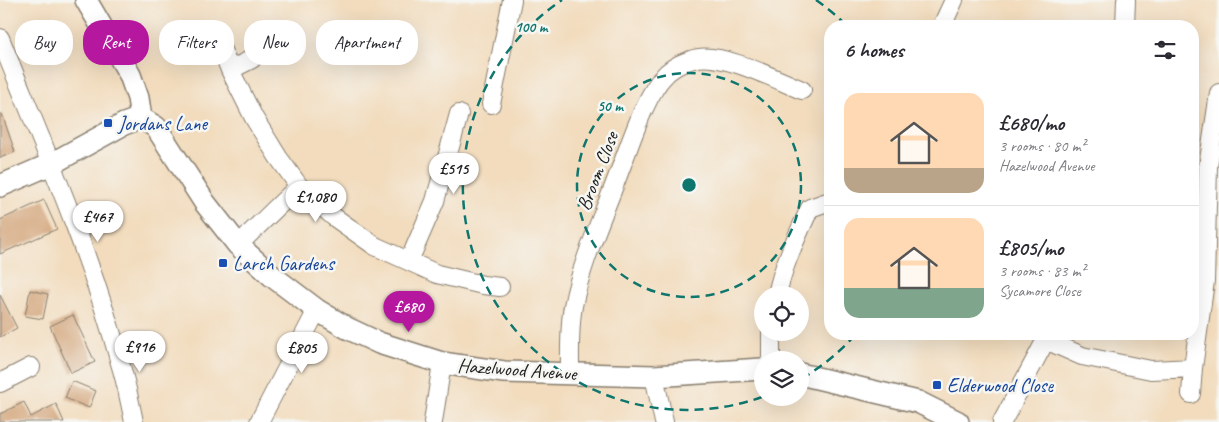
<!DOCTYPE html>
<meta charset="utf-8">
<style>
body{margin:0;font-family:Caveat,sans-serif;background:#f2f2f3;color:#2b2b33;height:100vh;display:flex;flex-direction:column;font-size:19px;white-space:nowrap}
*{box-sizing:border-box;margin:0}
p{font-size:16px;color:#7c7c81}
.icon{flex:none;width:28px;height:28px;fill:none;stroke:currentColor;stroke-width:2;stroke-linecap:round;stroke-linejoin:round}
.map{position:relative;flex:1;overflow:hidden}
.details{position:absolute;left:824px;top:20px;width:375px;height:320px;display:flex;flex-direction:column;background:#fff;border-radius:20px;box-shadow:0 5px 20px #0002}
.details>*{flex:none}
.top-card{position:absolute;left:15px;top:20px;width:475px;height:45px;display:flex;gap:10px}
.tools{position:absolute;left:754px;top:286px;display:grid;gap:10px}
.tools a{display:grid;place-items:center;width:55px;height:55px;border-radius:50%;background:#fff;box-shadow:0 5px 20px #0002;font-size:25px}
.price{position:absolute;translate:-50% -42px;padding:0 11px;border-radius:18px;background:#fff;color:#222;font-size:16px;line-height:32px;filter:drop-shadow(0 1px 2px #0008)}
.price::after{content:'';position:absolute;left:50%;top:30px;width:15px;height:11px;margin-left:-8px;background:inherit;clip-path:polygon(0 0,100% 0,50% 100%)}
.price.current{background:#b5179e;color:#fff}
ul{padding:0;list-style:none}
li{display:flex;align-items:center;gap:15px;height:125px;padding:0 20px}
li+li{border-top:1px solid #e1e1e2}
li span{display:grid;place-items:center;flex:none;width:140px;height:100px;border-radius:15px;color:#555}
li>.icon{margin-inline-start:auto}
span .icon{width:60px;height:60px;fill:#fffc;stroke-width:1}
li b{font-size:21px}
h2{display:flex;justify-content:space-between;align-items:center;height:60px;padding:0 20px;font-size:21px}
.chip{padding:0 18px;border-radius:20px;background:#fff;box-shadow:0 5px 20px #0002;font-size:18px;line-height:45px}
.chip.current{background:#b5179e;color:#fff}
.map>svg:first-child{display:block}
.building{fill:#d3a479}
.lines{fill:none;stroke-linecap:round;stroke-linejoin:round}
.minor-casing{stroke:#877c6c;stroke-width:20}
.tertiary-casing{stroke:#877c6c;stroke-width:24}
.minor{stroke:#fff;stroke-width:18}
.tertiary{stroke:#fff;stroke-width:21}
.ring{fill:none;stroke:#0f766e;stroke-width:2.5;stroke-dasharray:9 6}
.transit-dot{fill:#1a4fb4;stroke:#f6f6f2;stroke-width:2}
.labels{text-anchor:middle;stroke-width:5;stroke-linejoin:round;paint-order:stroke}
.transit-label{font-size:20px;fill:#164399;stroke:#f6f6f2;text-anchor:start}
.street-label{font-size:20px;fill:#1c1c1c;stroke:#f6f6f2}
.centre{fill:#0f766e;stroke:#f6f6f2;stroke-width:2.5}
.ring-label{font-size:15px;text-anchor:middle;font-weight:bold;fill:#0f766e;stroke:#f6f6f2;stroke-width:5;stroke-linejoin:round;paint-order:stroke}
</style>
<div class="map">
<svg width="1219" height="422" viewBox="0 0 1219 422">
<rect width="100%" height="100%" fill="#f6f6f2"/>
<filter id="ink" filterUnits="userSpaceOnUse"><feTurbulence type="fractalNoise" baseFrequency=".02" numOctaves="2"/><feDisplacementMap in="SourceGraphic" scale="10" xChannelSelector="R" yChannelSelector="G"/><feConvolveMatrix kernelMatrix="1 2 1 2 8 2 1 2 1" color-interpolation-filters="sRGB"/></filter>
<filter id="wash" filterUnits="userSpaceOnUse"><feTurbulence type="fractalNoise" baseFrequency=".0096" numOctaves="4" result="noise"/><feDisplacementMap in="SourceGraphic" scale="20" xChannelSelector="R" yChannelSelector="G"/><feGaussianBlur stdDeviation="1.12" result="paint"/><feColorMatrix in="noise" values="0 0 0 0 0 0 0 0 0 0 0 0 0 0 0 0 0 1.4 0 .05"/><feComposite in="paint" operator="in"/></filter>
<g filter="url(#wash)">
<rect width="100%" height="100%" fill="#f2dcbd"/>
<g id="blocks">
<path class="building" d="M0,114H2L15,152L0,158Z
M44,200L57,229L0,254V220Z
M30,290L48,294L43,319L25,316Z
M0,295L17,328L0,337Z
M73,315L95,362L71,373L50,326Z
M72,381L96,391L89,408L65,398Z
M24,402L31,417L56,404L64,422H0V414Z"/>
</g>
</g>
<g filter="url(#ink)">
<use href="#blocks" fill-opacity="0" stroke="#877c6c" stroke-width="1"/>
<g class="lines">
<g class="minor-casing">
<path id="minor" d="M942,26L954,0
M1125,26L1126,0
M0,38C43,145 90,252 120,363C126,382 130,402 134,422
M222,50L230,70L254,118L278,157L299,186L334,217L375,246L437,274L483,285L500,287
M230,70L252,59
M491,104L512,0
M238,245L299,186
M409,261L435,201L459,114
M777,295C783,265 797,236 810,208L830,201
M1046,340L1082,356L1151,370L1193,368
M771,360V332
M570,374C570,351 569,328 573,306C582,260 604,214 620,170C630,145 646,93 665,75C672,67 687,60 698,58C724,53 777,80 802,90
M654,376L664,422
M0,383L31,367
M1191,394L1193,368L1205,281L1208,167L1219,93
M259,422L317,310
M433,422L442,363
M1002,422L1049,334"/>
</g>
<g class="tertiary-casing">
<path id="tertiary" d="M86,0L130,75L138,98L141,118L156,127L205,203L238,245L272,276L317,310L347,328L379,343L442,363L504,372L654,376L762,369
M0,186L51,164L124,124L141,118
M800,374L918,402L958,422"/>
</g>
<use href="#minor" class="minor"/>
<use href="#tertiary" class="tertiary"/>
</g>
</g>
<g class="ring">
<circle cx="689" cy="185" r="112"/>
<path d="M855 335A224 224 0 0 1 801 379M762 397A224 224 0 0 1 562 0M816 0A224 224 0 0 1 846 25"/>
</g>
<g class="transit-dot">
<rect x="103" y="118" width="10" height="10" rx="2.5"/>
<rect x="218" y="258" width="10" height="10" rx="2.5"/>
<rect x="932" y="380" width="10" height="10" rx="2.5"/>
</g>
<g class="labels">
<g class="transit-label">
<text x="118" y="130">Jordans Lane</text>
<text x="233" y="270">Larch Gardens</text>
<text x="947" y="392">Elderwood Close</text>
</g>
<g class="street-label">
<text transform="translate(597 171) rotate(-69)" y="7">Broom Close</text>
<text transform="translate(517 369) rotate(4)" y="7">Hazelwood Avenue</text>
</g>
</g>
<circle cx="689" cy="185" r="8" class="centre"/>
<g class="ring-label">
<text x="531" y="32">100 m</text>
<text x="610" y="111">50 m</text>
</g>
</svg>
<div class="tools">
<a><svg class="icon" aria-label="locate" viewBox="0 0 24 24"><circle cx="12" cy="12" r="6"/><path d="M12 2v4M12 18v4M2 12h4M18 12h4"/></svg></a>
<a><svg class="icon" aria-label="layers" viewBox="0 0 24 24"><path d="M12 4l9 5-9 5-9-5zM3 14l9 5 9-5"/></svg></a>
</div>
<b class="price" style="left:454px;top:195px">£515</b>
<b class="price" style="left:316px;top:223px">£1,080</b>
<b class="price" style="left:98px;top:243px">£467</b>
<b class="price current" style="left:409px;top:333px">£680</b>
<b class="price" style="left:140px;top:373px">£916</b>
<b class="price" style="left:302px;top:374px">£805</b>
<div class="top-card">
<a class="chip">Buy</a>
<a class="chip current">Rent</a>
<a class="chip">Filters</a>
<a class="chip">New</a>
<a class="chip">Apartment</a>
</div>
<section class="details">
<h2>6 homes<svg class="icon" aria-label="filters" viewBox="0 0 24 24"><path d="M4 7h16M4 17h16"/><circle cx="9" cy="7" r="2"/><circle cx="15" cy="17" r="2"/></svg></h2>
<ul>
<li><span style="background:linear-gradient(#ffd9b3 75%,#b9a48a 0)"><svg class="icon" aria-label="home" viewBox="0 0 24 24"><path d="M3 11l9-7 9 7M6 9v11h12V9"/></svg></span><div><b>£680/mo</b><p>3 rooms · 80 m²</p><p>Hazelwood Avenue</p></div></li>
<li><span style="background:linear-gradient(#ffd9b3 70%,#7fa58c 0)"><svg class="icon" aria-label="home" viewBox="0 0 24 24"><path d="M3 11l9-7 9 7M6 9v11h12V9"/></svg></span><div><b>£805/mo</b><p>3 rooms · 83 m²</p><p>Sycamore Close</p></div></li>
</ul>
</section>
</div>
